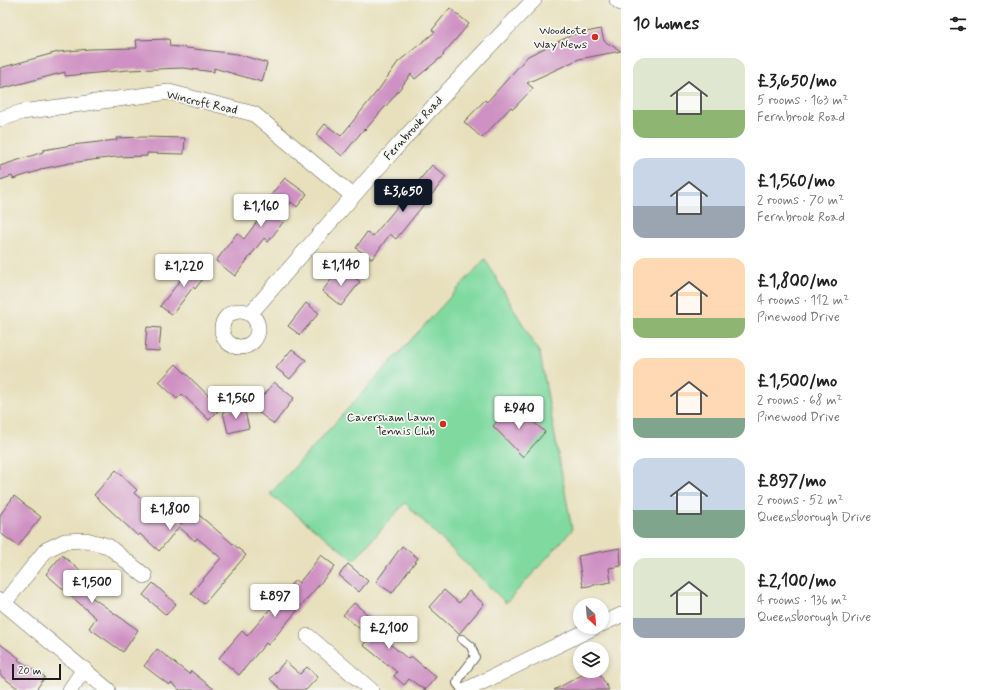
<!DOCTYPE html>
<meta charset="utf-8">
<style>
body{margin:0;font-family:Mynerve,sans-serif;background:#f6f6f6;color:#222;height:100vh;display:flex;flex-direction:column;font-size:15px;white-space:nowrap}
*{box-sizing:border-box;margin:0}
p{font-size:13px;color:#767676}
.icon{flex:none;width:22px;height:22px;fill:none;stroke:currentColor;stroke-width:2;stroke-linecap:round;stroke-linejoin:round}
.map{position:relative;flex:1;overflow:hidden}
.side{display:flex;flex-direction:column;background:#fff;width:360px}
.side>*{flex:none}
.needle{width:26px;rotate:154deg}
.controls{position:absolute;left:573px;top:598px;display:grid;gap:8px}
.controls a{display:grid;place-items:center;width:36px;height:36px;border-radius:50%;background:#fff;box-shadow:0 2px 6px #0003;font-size:20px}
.scale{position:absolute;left:12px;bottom:10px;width:49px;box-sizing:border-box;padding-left:4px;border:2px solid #1c1c1c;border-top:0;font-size:11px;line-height:14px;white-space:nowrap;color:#1c1c1c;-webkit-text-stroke:3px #f6f6f2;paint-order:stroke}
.price{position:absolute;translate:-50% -34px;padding:0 9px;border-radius:4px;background:#fff;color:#222;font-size:13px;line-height:26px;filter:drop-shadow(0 1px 2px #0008)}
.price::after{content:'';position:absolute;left:50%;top:24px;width:12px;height:9px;margin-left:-6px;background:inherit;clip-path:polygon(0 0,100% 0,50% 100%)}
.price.active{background:#111827;color:#fff}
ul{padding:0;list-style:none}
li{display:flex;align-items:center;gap:12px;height:100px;padding:0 12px}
li span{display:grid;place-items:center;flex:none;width:112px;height:80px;border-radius:12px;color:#555}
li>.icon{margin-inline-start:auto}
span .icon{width:48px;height:48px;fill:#fffc;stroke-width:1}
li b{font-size:17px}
h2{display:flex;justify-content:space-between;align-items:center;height:48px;padding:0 12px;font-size:17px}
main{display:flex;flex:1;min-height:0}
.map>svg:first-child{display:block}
.green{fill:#80daa0;stroke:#4e7b5e}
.building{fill:#cf91c3}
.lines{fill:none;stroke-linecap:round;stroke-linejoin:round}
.service-casing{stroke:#636154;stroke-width:10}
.minor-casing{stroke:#636154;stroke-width:16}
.service{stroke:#fff;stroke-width:8}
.minor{stroke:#fff;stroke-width:15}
.poi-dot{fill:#c8321e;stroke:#f6f6f2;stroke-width:1.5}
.labels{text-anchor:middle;stroke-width:3.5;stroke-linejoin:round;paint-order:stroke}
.poi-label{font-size:12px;fill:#1c1c1c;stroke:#f6f6f2;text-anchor:end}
.street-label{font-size:12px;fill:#1c1c1c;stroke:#f6f6f2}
</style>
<main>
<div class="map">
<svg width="621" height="690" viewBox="0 0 621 690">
<rect width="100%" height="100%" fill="#f6f6f2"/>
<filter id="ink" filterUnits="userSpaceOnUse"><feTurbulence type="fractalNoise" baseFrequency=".025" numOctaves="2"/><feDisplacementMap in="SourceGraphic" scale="8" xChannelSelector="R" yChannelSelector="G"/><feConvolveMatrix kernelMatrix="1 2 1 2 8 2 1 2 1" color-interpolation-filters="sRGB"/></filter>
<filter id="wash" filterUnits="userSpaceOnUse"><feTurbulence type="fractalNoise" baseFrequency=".012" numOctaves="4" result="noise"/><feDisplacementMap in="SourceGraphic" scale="16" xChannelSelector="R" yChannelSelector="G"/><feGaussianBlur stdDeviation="0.9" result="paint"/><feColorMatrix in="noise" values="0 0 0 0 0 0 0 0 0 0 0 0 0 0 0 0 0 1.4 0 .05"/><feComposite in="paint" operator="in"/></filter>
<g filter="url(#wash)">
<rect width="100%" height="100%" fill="#e8e0bd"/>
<path class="green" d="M485,259L540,354L572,530L506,603L405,503L354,560L270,494Z"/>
<g id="blocks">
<path class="building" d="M450,8L469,24L443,54L444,55L415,79L411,74L392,99L365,130L364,129L342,156L316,135L325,124L341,136L379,89L398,62L435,32L432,30Z
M601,29L604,41L621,51L579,59L527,83L533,88L513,109L511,107L482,138L464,122L485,100L487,102L528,56L572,35Z
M169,39L170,46L237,54L267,63L262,82L214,68V72L183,68L128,70L65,76V72L0,89V68L58,52L90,49L137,48L136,40Z
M144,137L185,138L184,154L147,153V156L115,157L70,163L41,169V170L13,179L12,176L0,180V166L43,152V150L72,145L117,140L116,138Z
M432,165L446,177L396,239L390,234L372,259L356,248L367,232L373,236Z
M285,178L307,194L297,207L291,202L280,217L284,221L268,242L264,238L235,276L216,261L237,233L244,239L274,199L270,196Z
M195,262L208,272L195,289L193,287L172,315L160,306Z
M342,267L360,282L341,306L322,291Z
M306,303L319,313L300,335L288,326Z
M147,327L161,328L159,351L145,350Z
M292,349L306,360L290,379L276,368Z
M176,364L221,408L209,420L182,394L177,399L159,382Z
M274,382L294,398L274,424L254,409Z
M513,404L545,432L523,457L493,426Z
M244,407L249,428L228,433L223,412Z
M116,470L137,490L134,493L164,519L168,513L181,524L193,510L246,555L204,604L191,593L221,558L197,538L195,541L179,527L159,551L140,534L138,536L94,495Z
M14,496L41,517L18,546L0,533V515Z
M402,546L418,558L392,593L376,582Z
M620,548L621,566L609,568L611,582L583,587L578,556Z
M62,555L98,586L90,596L138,630L123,652L89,628L96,618L46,574Z
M321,555L335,566L268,645L266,643L239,675L219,658L242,631L247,636L295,580L299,583Z
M348,564L368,581L359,592L339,575Z
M153,583L176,604L166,615L143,595Z
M444,590L459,603L469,591L484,604L459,634L429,607Z
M354,603L380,625L381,623L392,631L384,639L408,659L411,656L436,677L425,690L409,679L404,685L394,676L397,672L363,645L370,637L343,615Z
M0,644L19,658L18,660L45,677L36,690H20L0,675Z
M157,649L189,674L191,671L215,690H180L171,683L169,685L144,666Z
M285,661L300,674L307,667L318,677L306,690H282L270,679Z
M589,671H598L609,690H554Z"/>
</g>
</g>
<g filter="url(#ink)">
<use href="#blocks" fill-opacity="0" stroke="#636154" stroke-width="1"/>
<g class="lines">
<g class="service-casing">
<path id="service" d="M462,690L457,683L462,674L475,657L471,646L462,639"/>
</g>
<g class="minor-casing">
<path id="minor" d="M617,0L621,3
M0,119L22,112L169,92L254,114L353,196
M222 329a18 18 0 1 1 36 0a18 18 0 1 1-36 0Z
M250,314C342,208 435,101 534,0
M0,600L108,690
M4,603L46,550L65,541L86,540L108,546L145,576
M602,624L621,615
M308,636L371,690
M70,690L84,669
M466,690L595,627"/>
</g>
<use href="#service" class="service"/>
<use href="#minor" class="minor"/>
</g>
</g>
<g class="poi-dot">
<circle cx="595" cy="37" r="4"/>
<circle cx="443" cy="424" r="4"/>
</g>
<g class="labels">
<g class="poi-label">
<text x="587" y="34">Woodcote<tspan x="587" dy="14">Way News</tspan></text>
<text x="435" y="421">Caversham Lawn<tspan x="435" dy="14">Tennis Club</tspan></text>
</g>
<g class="street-label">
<text transform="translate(202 102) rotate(13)" y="4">Wincroft Road</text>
<text transform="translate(413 128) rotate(-48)" y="4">Fernbrook Road</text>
</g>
</g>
</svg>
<div class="controls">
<a><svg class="needle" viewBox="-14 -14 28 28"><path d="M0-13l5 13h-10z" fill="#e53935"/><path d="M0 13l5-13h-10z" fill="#767676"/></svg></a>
<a><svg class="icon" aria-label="layers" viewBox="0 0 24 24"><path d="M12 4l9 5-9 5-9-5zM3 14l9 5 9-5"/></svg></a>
</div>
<div class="scale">20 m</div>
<b class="price active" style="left:403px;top:213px">£3,650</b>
<b class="price" style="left:261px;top:228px">£1,160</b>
<b class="price" style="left:341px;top:287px">£1,140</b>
<b class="price" style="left:184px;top:288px">£1,220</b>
<b class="price" style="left:236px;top:420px">£1,560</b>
<b class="price" style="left:519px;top:430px">£940</b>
<b class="price" style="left:170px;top:531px">£1,800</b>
<b class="price" style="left:92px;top:604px">£1,500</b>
<b class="price" style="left:275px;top:618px">£897</b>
<b class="price" style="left:389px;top:650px">£2,100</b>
</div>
<section class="side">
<h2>10 homes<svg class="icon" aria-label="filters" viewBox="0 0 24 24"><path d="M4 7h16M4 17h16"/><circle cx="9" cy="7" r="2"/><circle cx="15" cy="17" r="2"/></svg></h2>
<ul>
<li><span style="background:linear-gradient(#dfe7d0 65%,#8fb573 0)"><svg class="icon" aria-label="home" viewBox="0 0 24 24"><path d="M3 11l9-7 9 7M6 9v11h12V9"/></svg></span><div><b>£3,650/mo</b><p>5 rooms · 163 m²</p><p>Fernbrook Road</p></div></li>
<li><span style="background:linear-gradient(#c9d6e8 60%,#9aa5b1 0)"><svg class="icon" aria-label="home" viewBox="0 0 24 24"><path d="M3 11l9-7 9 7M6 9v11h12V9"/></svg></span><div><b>£1,560/mo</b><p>2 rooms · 70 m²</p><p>Fernbrook Road</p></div></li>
<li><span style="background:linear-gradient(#ffd9b3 75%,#8fb573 0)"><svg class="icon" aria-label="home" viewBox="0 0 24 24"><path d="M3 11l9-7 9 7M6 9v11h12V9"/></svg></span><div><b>£1,800/mo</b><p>4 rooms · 112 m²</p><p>Pinewood Drive</p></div></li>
<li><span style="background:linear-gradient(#ffd9b3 75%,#7fa58c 0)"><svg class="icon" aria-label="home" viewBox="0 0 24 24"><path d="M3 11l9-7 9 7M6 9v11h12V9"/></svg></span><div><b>£1,500/mo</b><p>2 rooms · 68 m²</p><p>Pinewood Drive</p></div></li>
<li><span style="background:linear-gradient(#c9d6e8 65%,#7fa58c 0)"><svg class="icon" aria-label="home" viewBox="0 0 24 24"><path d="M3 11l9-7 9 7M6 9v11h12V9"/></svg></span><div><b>£897/mo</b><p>2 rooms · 52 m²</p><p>Queensborough Drive</p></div></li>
<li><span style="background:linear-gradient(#dfe7d0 75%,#9aa5b1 0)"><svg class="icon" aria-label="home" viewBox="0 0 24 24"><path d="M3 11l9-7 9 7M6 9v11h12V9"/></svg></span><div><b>£2,100/mo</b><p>4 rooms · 136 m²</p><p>Queensborough Drive</p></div></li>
</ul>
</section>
</main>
